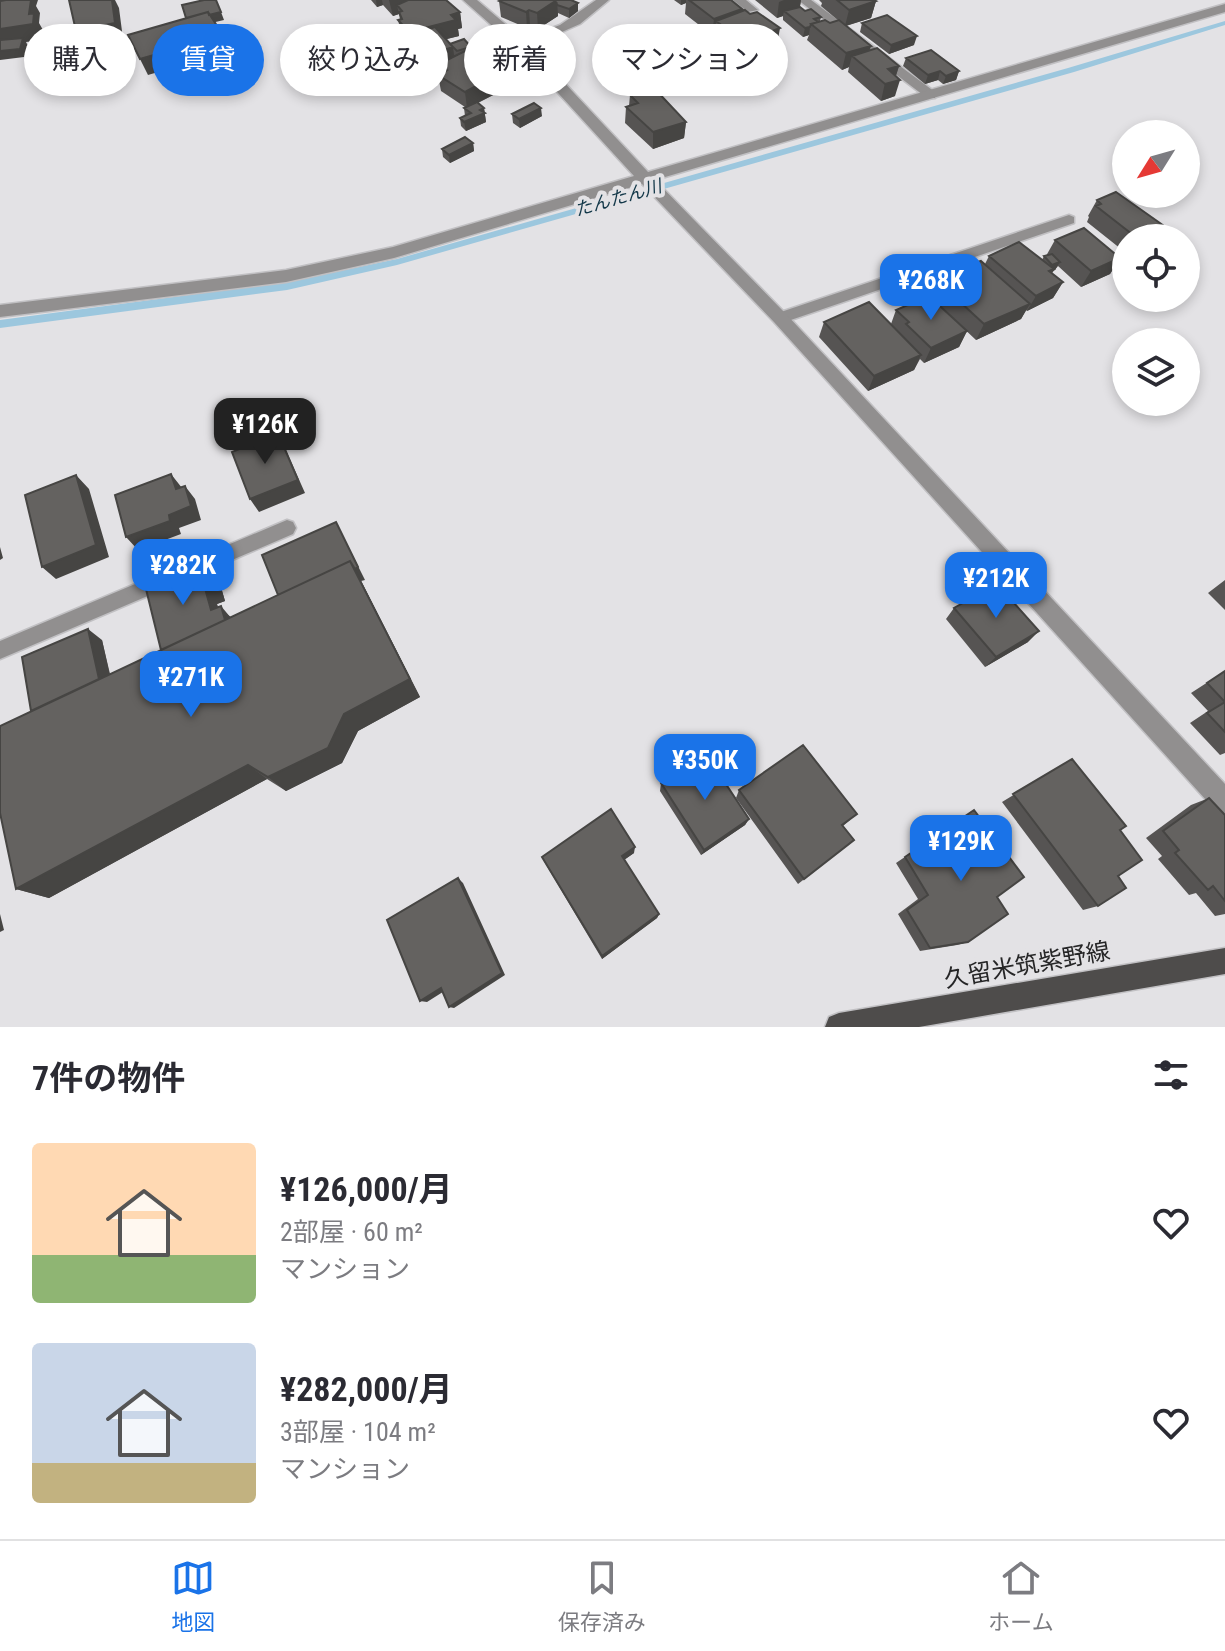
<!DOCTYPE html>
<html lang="ja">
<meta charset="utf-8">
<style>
body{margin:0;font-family:"Roboto Condensed","Noto Sans JP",sans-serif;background:#f2f2f3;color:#2b2b33;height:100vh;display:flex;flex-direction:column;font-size:30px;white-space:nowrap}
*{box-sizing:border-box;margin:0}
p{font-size:26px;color:#7c7c81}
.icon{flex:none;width:44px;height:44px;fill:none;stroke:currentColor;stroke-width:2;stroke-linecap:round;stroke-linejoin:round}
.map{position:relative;height:1027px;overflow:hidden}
.side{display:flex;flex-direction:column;background:#fff;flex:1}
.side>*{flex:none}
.top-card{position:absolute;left:24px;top:24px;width:800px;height:72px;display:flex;gap:16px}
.needle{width:52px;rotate:233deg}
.controls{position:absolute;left:1112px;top:120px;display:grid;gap:16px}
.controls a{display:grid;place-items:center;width:88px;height:88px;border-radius:50%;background:#fff;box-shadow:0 4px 12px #0003;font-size:40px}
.price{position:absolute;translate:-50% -68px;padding:0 18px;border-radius:16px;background:#1a73e8;color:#fff;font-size:26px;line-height:52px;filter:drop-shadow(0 2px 4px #0008)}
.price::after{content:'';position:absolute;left:50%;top:48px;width:24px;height:18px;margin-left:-12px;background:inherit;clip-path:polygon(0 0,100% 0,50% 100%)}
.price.on{background:#222;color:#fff}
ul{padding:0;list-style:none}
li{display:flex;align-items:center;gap:24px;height:200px;padding:0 32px}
li span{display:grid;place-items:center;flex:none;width:224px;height:160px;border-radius:8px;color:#555}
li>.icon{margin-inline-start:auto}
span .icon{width:96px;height:96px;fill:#fffc;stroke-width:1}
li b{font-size:34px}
h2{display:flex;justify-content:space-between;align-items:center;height:96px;padding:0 32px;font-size:34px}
.chip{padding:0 28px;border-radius:36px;background:#fff;box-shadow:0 4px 12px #0003;font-size:28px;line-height:72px}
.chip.on{background:#1a73e8;color:#fff}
.dock{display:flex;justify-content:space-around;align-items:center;height:112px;border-top:2px solid #e1e1e2;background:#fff;font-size:22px;color:#7c7c81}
.dock a{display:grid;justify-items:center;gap:4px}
.dock .on{color:#1a73e8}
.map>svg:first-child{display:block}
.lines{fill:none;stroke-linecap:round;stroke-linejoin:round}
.stream{fill:#9cc7de;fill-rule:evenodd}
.lane-casing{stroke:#c1c0c3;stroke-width:3}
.street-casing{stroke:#c1c0c3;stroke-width:3}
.primary-casing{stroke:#c1c0c3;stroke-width:3}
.lane{fill:#918f8f;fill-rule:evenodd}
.street{fill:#918f8f;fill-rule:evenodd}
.primary{fill:#4e4c4b;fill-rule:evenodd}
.wall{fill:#565453}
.shaded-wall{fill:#464543}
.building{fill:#646260;stroke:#464543;stroke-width:2}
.labels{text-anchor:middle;stroke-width:8;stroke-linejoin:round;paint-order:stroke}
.far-water-label{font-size:18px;font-style:italic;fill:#123748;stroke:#e3e2e5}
.near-street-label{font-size:24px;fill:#262627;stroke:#e3e2e5}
</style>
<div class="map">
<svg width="1225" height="1027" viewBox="0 0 1225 1027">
<rect width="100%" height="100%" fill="#e3e2e5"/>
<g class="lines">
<path class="stream" d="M1225,21V25L1074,72L397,265L287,290L0,328V320L287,282L397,259L1068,68Z"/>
<g class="lane-casing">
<path id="lane" d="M733,0H746L758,10L748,12Z
M798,0H811L935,92V98H927Z
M1069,215L1074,217V223L785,322L780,324L772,318L775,314Z
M287,520L293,522L296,528L293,534L0,659V641Z"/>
</g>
<g class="street-casing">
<path id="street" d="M463,0H477L523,39L560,25L596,0H609L580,24L530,46L648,172L1225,4V12L655,180L786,314L1225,784V814L1216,811L774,322L642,184L394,258L286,282L0,317V305L286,270L393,247L634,176L516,47Z"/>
</g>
<g class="primary-casing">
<path id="primary" d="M1225,948V974L919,1027H825L829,1017L839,1013Z"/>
</g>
<use href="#lane" class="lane"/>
<use href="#street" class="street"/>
<use href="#primary" class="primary"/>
</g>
<path class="wall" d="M371,0H446L460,12L462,28L458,29L459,36L446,39L450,44L471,47L503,49L505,66L492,73L497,75L499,92L478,103L484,108L486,122L466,131L461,126L460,118L465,116L464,108L465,107L441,91L438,75L440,73L439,69L419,76L408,60L405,40L402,36L398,20H400L399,14L393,16L383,5L377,7Z
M674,0H731L742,9V11L777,45L742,58L715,37V34L712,35L685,14L686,3L681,5Z
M755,0H801L800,7L805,11L821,17L820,21L830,23L839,21L821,6L822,3L819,0H874L876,1L871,18L846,26L869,51L899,66L896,76L895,96L881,101L848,72L849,67L842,70L807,40L809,35L803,37L783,20V16L777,18Z
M499,1L578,3V11L569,18L558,13V16L538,29L530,26L527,28L501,17Z
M862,23L914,45L889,54L860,32Z
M906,58L959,71L956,80L943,84L938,80L925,84L903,66Z
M630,95L686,122L684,138L653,149L625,123L626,107L629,106Z
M512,114L542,116L520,128L513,123Z
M473,143L474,151L450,163L443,157L442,149Z
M1097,200L1174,233L1170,238H1126V253L1087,222L1089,217L1088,216Z
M1055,240L1120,258L1110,274L1081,287L1058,266L1052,273L1063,282L1053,298L1027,311L1026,310L1021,319L976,340L926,293L933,277L985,264L989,256L1042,260L1044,256H1046Z
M896,310L967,331L959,347L924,363L920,359L914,370L868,391L819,337L824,322L891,324Z
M218,577L225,601L217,604L218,608L231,617L365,580L361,581L420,697L358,731L342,763L286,791L267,779L49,898L16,889L102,640L110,674L161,650Z
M1225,580V610L1208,593Z
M954,608L1028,642L985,667L946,619Z
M1225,671V753L1220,755L1190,723L1208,711L1191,693Z
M1072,759L1120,830L1118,876L1098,906L1083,910L1002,802Z
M661,783L749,819L745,825L701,855L660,791Z
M739,790L850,820L843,826L854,840L798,884L736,798Z
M1209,798L1225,815V914L1215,916L1196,893L1189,895L1158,859L1162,856L1146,838L1191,805Z
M974,810L997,897L968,942L957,945L920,951L898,914L918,899L896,863Z
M634,853L624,860L659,914L657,918L602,959L545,863L542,857Z"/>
<path class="shaded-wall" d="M10,0H38L36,6L40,13L39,23L43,30L42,40L26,42L28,46L24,57L0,60V29Z
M112,0H115L119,8L123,39L84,47L76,31Z
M376,0H382L383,5L377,7Z
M389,0H417L402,11L397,5L399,14L393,16Z
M557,0L558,16L538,29L537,13Z
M681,0H686V3L681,5Z
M784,0H801L799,11H784L783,16L777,18L779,2Z
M876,1L871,18L845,26L849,10Z
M578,3V11L569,18V9Z
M742,9L740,25L716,21L715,34L712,35L714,19Z
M529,10L530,26L527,28L526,12Z
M221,12L224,20L190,28L187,20Z
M460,12L462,28L458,29L459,36L412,48L409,32Z
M810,27L809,35L803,37L805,28Z
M780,28L777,45L742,58L744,42Z
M223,35L229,51L148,75L140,59Z
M917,36L914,45L889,54L891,45Z
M871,46L866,62L852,56L849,67L842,70L846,53Z
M453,47L455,63L439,64V69L419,76L415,60Z
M503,49L505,66L480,79L477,63Z
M899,66L894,81L900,80L895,96L881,101L888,69Z
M940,71L938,80L925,84L928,75Z
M959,71L956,80L943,84L946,76Z
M497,75L499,92L467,108L465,92Z
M484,108L486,122L466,131L464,122Z
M541,108L542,116L520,128L519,119Z
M686,122L684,138L653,149V132Z
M473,143L474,151L450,163L449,155Z
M1120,258L1110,274L1081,287L1091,271Z
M1060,262L1055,270L1053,271L1045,285L1040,287L1052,265Z
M1063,282L1053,298L1027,311L1036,296Z
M1030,304L1021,319L976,340L984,324Z
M967,331L959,347L924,363L931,348Z
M921,355L914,370L868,391L874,376Z
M278,433L285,448L305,493L259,512L250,499Z
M171,474L182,488L176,489Z
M76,475L89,489L109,557L56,579L42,567Z
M185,486L195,499L201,520L179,528L181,534L138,550L126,537L169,515Z
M336,522L365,580L361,581L420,697L358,731L342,763L286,791L268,777Z
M0,547L3,558L0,560Z
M208,564L218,577L225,601L217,604L222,622L211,610L206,592Z
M221,606L231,618L175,668Z
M88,629L102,640L114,694L48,723Z
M1039,631L1028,642L985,667L996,657Z
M248,765L267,779L49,898L16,889Z
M749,819L745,825L701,855L704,850Z
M635,847L634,853L621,862L622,856Z
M458,878L463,883L505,975L454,1008L449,1007Z
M0,914L4,930L0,932Z
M659,914L657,918L602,959V956Z
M441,988L446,990L427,1002L420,1001Z"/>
<path class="building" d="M6,0H31L29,14L34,13L33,24L0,29V1Z
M69,0H112L115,23L76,31Z
M204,0H216L221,12L209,15L208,12L186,18L182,5Z
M408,0H446L460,12L451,15L456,20L409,32L398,20L402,19L399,12L402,11L397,5Z
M501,0H557L537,13L529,10L526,12L499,1Z
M556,0H571L578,3L569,9L557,5Z
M689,0H731L742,9L714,19Z
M837,0H874L876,1L849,10Z
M800,7L805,11L811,9L821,17L814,19L818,22L811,24L810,27L805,28L784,11Z
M745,10L750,14L757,12L780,28L744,42L716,21Z
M208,12L223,35L140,59L128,35Z
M887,15L917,36L891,45L862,23Z
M825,20L830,23L839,20L871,46L846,53L811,24Z
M435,27L453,47L415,60L405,44L404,37Z
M23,38L20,49L0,51V40Z
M464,39L471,47L457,51L450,44Z
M487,40L503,49L477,63L497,75L465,92L438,75L447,70L439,64Z
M877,48L899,66L888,69L900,80L885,84L852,56Z
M931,50L959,71L946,76L940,71L928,75L906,58Z
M653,87L686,122L653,132L626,107L638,103L630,95Z
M477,102L484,108L480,110L485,113L464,122L460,118L471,113L464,108Z
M534,103L541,108L519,119L512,114Z
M465,137L473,143L449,155L442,149Z
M1116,192L1174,233L1162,238H1137L1096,206L1101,204L1097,200Z
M1084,228L1120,258L1091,271L1055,240Z
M1019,242L1054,269L1049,271L1063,282L1036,296L989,256Z
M1052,254L1060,262L1052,265L1044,256Z
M981,261L1030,304L984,324L933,277Z
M929,296L967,331L931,348L906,324L909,322L896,310Z
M869,302L921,355L874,376L824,322Z
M278,433L298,480L250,499L232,452Z
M171,474L176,489L185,486L191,506L169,515L170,521L126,537L115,495Z
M76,475L96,545L42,567L25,495Z
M336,522L358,567L355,569L350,561L278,595L262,555Z
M350,561L410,679L344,714L328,748L268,777L248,765L16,889L0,813V726Z
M208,564L215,589L206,592L211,610L221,606L225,620L161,650L146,589Z
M997,584L1039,631L996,657L954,608Z
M88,629L99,679L31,711L22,657Z
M1225,671V732L1207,713L1225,702L1207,683Z
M803,745L857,814L842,825L854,840L804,879L739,790Z
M706,754L749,819L704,850L661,783Z
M1072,759L1126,826L1120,830L1142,860L1118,876L1126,888L1098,906L1013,794Z
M1209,798L1225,815V901L1213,886L1208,890L1175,853L1179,850L1163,831Z
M611,809L635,847L622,856L659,914L602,956L542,857Z
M974,810L1024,877L997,897L1008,914L968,942L930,948L907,910L928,895L905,857Z
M458,878L502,973L449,1007L441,988L420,1001L387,920Z"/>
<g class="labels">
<g class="far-water-label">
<text transform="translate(618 198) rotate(-16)" y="6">たんたん川</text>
</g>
<g class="near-street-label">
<text transform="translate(1027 965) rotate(-10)" y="8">久留米筑紫野線</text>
</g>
</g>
</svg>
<div class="controls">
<a><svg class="needle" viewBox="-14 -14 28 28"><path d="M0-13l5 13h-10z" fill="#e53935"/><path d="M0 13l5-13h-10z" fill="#7c7c81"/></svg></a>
<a><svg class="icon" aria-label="locate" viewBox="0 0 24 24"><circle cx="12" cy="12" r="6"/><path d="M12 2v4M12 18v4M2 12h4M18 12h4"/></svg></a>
<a><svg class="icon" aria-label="layers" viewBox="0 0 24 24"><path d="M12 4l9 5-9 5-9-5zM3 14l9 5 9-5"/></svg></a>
</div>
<b class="price" style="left:931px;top:322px">¥268K</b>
<b class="price on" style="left:265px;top:466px">¥126K</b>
<b class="price" style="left:183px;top:607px">¥282K</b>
<b class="price" style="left:996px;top:620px">¥212K</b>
<b class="price" style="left:191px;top:719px">¥271K</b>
<b class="price" style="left:705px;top:802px">¥350K</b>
<b class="price" style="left:961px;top:883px">¥129K</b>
<div class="top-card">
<a class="chip">購入</a>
<a class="chip on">賃貸</a>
<a class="chip">絞り込み</a>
<a class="chip">新着</a>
<a class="chip">マンション</a>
</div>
</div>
<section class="side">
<h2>7件の物件<svg class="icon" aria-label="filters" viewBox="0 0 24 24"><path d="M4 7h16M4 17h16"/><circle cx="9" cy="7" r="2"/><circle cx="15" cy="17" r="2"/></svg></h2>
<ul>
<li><span style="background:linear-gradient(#ffd9b3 70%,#8fb573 0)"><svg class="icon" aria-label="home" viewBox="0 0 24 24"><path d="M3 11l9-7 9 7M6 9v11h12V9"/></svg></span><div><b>¥126,000/月</b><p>2部屋 · 60 m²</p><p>マンション</p></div><svg class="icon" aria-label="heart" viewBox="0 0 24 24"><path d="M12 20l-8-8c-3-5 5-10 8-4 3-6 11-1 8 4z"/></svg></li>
<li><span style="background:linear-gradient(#c9d6e8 75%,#c2b280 0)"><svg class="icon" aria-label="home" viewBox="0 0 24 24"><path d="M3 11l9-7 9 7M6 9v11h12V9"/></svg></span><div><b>¥282,000/月</b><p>3部屋 · 104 m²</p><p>マンション</p></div><svg class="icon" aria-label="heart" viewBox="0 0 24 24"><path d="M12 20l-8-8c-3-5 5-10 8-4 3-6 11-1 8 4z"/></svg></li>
</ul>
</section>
<nav class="dock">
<a class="on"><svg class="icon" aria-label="map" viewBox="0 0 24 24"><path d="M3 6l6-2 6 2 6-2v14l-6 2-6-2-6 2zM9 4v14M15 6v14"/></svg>地図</a>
<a><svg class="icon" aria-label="saved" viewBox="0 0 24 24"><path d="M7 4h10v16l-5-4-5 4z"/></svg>保存済み</a>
<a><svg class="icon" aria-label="home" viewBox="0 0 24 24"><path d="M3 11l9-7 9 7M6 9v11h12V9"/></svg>ホーム</a>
</nav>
